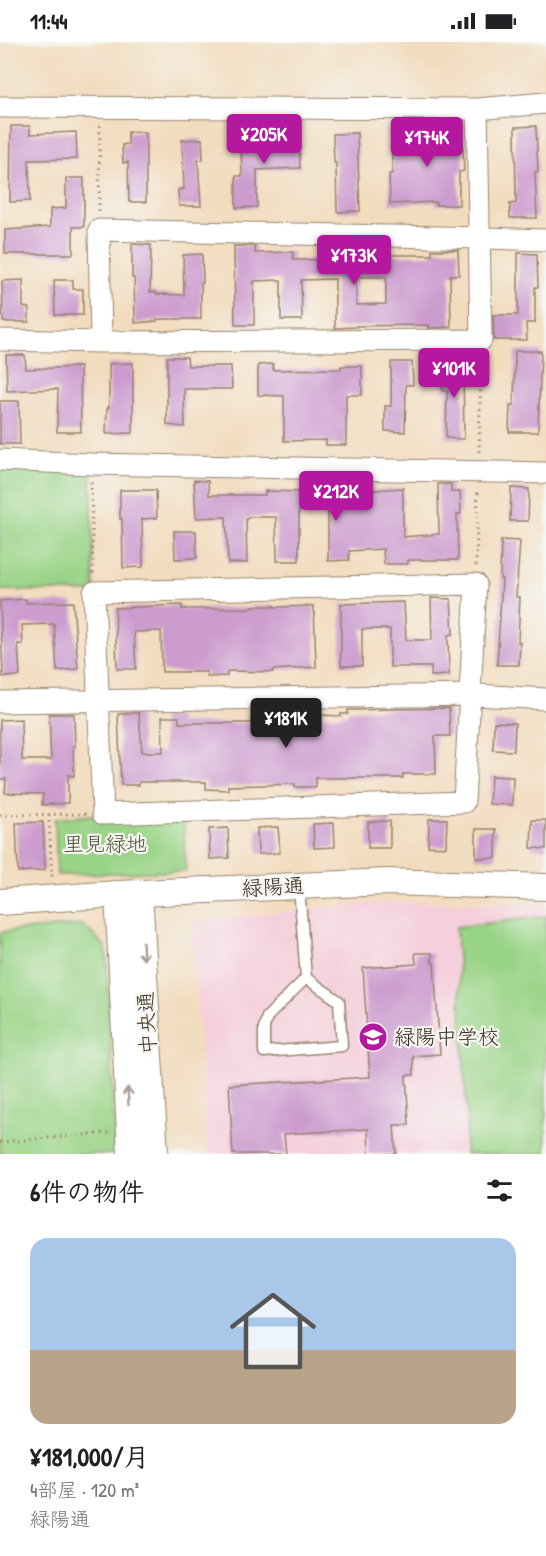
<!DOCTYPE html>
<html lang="ja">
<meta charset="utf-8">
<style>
body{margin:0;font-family:"Patrick Hand","Klee One",sans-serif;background:#f6f6f6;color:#202124;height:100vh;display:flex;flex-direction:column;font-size:22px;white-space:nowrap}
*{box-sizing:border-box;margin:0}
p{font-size:20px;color:#757577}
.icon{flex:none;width:33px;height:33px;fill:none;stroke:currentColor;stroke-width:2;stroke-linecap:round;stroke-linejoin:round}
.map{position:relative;height:1112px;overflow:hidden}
.drawer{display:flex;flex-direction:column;background:#fff;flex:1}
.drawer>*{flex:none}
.price{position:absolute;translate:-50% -51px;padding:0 14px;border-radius:6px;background:#b5179e;color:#fff;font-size:20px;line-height:39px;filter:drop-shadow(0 2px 3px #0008)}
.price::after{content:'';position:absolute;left:50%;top:36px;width:18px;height:14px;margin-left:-9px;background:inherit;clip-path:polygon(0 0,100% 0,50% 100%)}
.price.current{background:#222;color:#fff}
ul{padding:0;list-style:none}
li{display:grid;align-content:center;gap:12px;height:318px;padding:0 30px}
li+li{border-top:2px solid #e0e0e0}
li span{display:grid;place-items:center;height:186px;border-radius:18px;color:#555}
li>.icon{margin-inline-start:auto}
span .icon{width:108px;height:108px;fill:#fffc;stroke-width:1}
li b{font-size:26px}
h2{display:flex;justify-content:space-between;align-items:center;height:72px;padding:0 30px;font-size:26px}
.status{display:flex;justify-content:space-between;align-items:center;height:42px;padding:0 30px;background:#fff;direction:ltr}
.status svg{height:16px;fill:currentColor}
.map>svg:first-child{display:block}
.built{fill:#f5cfdb}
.green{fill:#9ad487;stroke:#6a7f52;stroke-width:1.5}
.building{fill:#cd9ccf;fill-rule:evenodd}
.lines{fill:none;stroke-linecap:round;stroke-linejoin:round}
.service-casing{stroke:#96836e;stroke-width:13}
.minor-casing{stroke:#96836e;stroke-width:23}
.tertiary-casing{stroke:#96836e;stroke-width:28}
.path{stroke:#96836e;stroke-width:3;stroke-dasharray:1.5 4.5;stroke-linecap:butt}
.service{stroke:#fff;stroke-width:10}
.minor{stroke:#fff;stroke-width:21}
.tertiary{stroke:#fff;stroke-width:26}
.oneway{stroke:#a79f9a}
.labels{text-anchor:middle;stroke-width:4.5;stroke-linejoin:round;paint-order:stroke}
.park-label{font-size:21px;fill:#535438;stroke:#f6f6f2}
.street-label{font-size:21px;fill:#3b2a1e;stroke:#f6f6f2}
.poi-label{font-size:21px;fill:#3b2a1e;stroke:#f6f6f2;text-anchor:start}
</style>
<div class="status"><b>11:44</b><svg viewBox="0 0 49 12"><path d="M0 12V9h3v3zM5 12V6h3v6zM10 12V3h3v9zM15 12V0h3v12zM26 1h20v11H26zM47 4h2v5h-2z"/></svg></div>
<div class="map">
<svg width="546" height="1112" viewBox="0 0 546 1112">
<rect width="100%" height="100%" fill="#f6f6f2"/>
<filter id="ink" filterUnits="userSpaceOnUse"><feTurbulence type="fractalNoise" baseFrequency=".0167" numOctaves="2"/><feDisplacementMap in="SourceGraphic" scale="12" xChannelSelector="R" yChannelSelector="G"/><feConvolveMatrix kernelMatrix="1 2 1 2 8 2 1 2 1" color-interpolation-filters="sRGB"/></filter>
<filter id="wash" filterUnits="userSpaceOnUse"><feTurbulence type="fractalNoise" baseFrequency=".008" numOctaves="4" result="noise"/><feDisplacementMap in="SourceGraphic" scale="24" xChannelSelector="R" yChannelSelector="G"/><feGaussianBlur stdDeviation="1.35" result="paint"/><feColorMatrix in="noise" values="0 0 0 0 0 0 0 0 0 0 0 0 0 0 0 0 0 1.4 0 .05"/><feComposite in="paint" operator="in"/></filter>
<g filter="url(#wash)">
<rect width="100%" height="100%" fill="#f2dcbe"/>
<path class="built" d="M389,860L546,861V1112H208L191,879Z"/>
<path class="green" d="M0,421L91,422L94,550L0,548Z
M103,772L183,774L186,829L57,833L55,777Z
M546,874V1112H465L467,1075L456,885Z
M83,883L106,905L116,1112H0V890Z"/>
<g id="blocks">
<path class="building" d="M11,84H30V92L76,90L77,117L29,118L30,159L10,160Z
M536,84L538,130H535L537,176H510V162L516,161L515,85Z
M462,87L464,129L459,130V163H436V160L390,162L389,132H392V92H435V88Z
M128,90H146V160H129L128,120L123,121L122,103L128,102Z
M357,91L360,169L337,170L336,121H334L333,92Z
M299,94L300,126L257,128V165L236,166V134H242L241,100L279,99V95Z
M202,97L203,118H198L201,164H179L178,148L184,147L182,98Z
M66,136H84V185H73V212H5V188L50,185V167L66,166Z
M132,202L151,203L150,250H156V252L184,253L183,213L202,212L203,241H201V277H157V279L135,281L134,236H132Z
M234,204H255V211L293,210V218L345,217V208H369V213H432V208H458L459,233H450L451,285L429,286V283L356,284V285L335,286V237L301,238L302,278H281V238L254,239V283H235ZM356,235H386V262L356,263Z
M518,211L537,212L538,245H535V281H526L527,298H494L493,273H518Z
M23,238V265L29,266V280H3L2,239Z
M54,238H73V247H83V273H55Z
M515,309H541L538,390H509L510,363H514Z
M6,313H25L26,327L80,325L81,390H57L58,347L7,349Z
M167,315H187L188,324H231L232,347H184L185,385L167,383Z
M391,320H412L413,343H406L405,390L385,389V364H391Z
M442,320H463L464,397L446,396L447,349H443Z
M133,321V391L106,392L107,366H109V322Z
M273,322V328L341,327V324H362V353H346V403H326V398L284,399V354L258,353V323Z
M0,359H19L20,402H0Z
M194,438L208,439L209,453H265V449L306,450V440H325V447L374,448L403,446V495L439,492L438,442H451V450H460L461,472H457L458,518H408V522H384L383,507L349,509V518L328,519V468H299V519H277L276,475H250L246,477L247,521H228L226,475L196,476Z
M511,446L529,447L528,479H510Z
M120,448H156L157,476L142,477L143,525L123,526L122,477H120Z
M174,489H196L197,516L175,517Z
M501,498L520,499L516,555H520L518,600H520L519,623H497L502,537H500Z
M431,556L451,557L453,592L448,593L449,633L431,634V625H390V587H362V624H341V562L404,560L406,598H432Z
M26,557V561L73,560L78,627L57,629L54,582L22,583L23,602H18L20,634L3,635L0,559Z
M182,563V567L252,566V564H274V565L314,564L316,625L273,628V630L227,629V634L207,635V630H162L161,589L134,590L136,627H117L115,566Z
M449,666L450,694H435L436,732H403V736H316V745H295V742L228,744V748L206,747V740H139V743H121L118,672L139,671L142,710H163L162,675H179V681H252V675L294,672L341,674V672H348V668Z
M49,672H74L75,704H73L74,734L68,733V761L42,763L43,752L5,751L6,737H0V678L21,677L22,718H51Z
M494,680L515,681L514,709L493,708Z
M491,734L513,735L512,763L489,762Z
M429,777H447L446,805L428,804Z
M532,778H546V807L531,806Z
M390,779V806H368V780Z
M43,780L45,828L18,830L16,781Z
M334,781L335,805L314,806L313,782Z
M278,785L280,811L258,812L257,786Z
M228,786L229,816L210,817L209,787Z
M476,787H496V816H476Z
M415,911H432V921H434L440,1012L413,1014L414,1033H406L409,1083H394L396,1112H369L368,1087L284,1092L286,1112H233L229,1043L370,1035L363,926L416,922Z"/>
</g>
</g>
<g filter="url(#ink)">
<use href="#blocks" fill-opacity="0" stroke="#96836e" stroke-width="1.5"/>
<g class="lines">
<g class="service-casing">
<path id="service" d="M299,844L306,936L339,959L342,1004L264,1010V986L267,975L306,936"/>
</g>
<g class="minor-casing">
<path id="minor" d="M0,65L477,67L546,61
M0,298L101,300L481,298L477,67
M101,300L99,188L486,196L546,198
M0,418L91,422L546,431
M476,542L464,760L103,772L94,550Z
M0,660L476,653L546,657"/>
</g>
<g class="tertiary-casing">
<path id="tertiary" d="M139,851L155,1112
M118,852L131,1112
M0,860L118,852L386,840L546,845"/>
</g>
<path class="path" d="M99,169L100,83
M479,410L481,318
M91,440L93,533
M476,524L478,447
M0,773L86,772
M49,773L52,837
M0,1100L109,1091"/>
<use href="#service" class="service"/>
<use href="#minor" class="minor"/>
<use href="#tertiary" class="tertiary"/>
</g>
<defs><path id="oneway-shaft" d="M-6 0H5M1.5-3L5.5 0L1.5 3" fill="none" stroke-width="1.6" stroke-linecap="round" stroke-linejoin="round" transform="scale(1.5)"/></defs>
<g class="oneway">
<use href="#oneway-shaft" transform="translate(143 909) rotate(87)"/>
<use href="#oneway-shaft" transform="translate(128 1054) rotate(-93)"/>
</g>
</g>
<defs>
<g id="school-disc" transform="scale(1.5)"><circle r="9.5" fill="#b5179e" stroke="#f6f6f2"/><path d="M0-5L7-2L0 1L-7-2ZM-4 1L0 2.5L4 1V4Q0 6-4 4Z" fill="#fff"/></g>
</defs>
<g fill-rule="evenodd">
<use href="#school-disc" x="373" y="995"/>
</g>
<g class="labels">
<g class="park-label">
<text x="105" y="809">里見緑地</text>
</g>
<g class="street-label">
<text transform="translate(273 845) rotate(-3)" y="7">緑陽通</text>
<text transform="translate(147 981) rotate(-93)" y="7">中央通</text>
</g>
<g class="poi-label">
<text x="394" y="1002">緑陽中学校</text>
</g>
</g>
</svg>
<b class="price" style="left:264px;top:123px">¥205K</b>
<b class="price" style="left:427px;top:126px">¥174K</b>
<b class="price" style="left:354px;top:244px">¥173K</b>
<b class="price" style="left:454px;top:357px">¥101K</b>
<b class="price" style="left:336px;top:480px">¥212K</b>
<b class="price current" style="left:286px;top:707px">¥181K</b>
</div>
<section class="drawer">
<h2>6件の物件<svg class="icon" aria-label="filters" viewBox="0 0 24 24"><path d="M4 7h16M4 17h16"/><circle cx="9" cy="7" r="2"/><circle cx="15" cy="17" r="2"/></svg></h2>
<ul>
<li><span style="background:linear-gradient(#a9c7e8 60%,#b9a48a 0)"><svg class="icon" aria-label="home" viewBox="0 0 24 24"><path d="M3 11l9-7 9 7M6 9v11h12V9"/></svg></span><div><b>¥181,000/月</b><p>4部屋 · 120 m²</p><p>緑陽通</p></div></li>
</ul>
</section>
